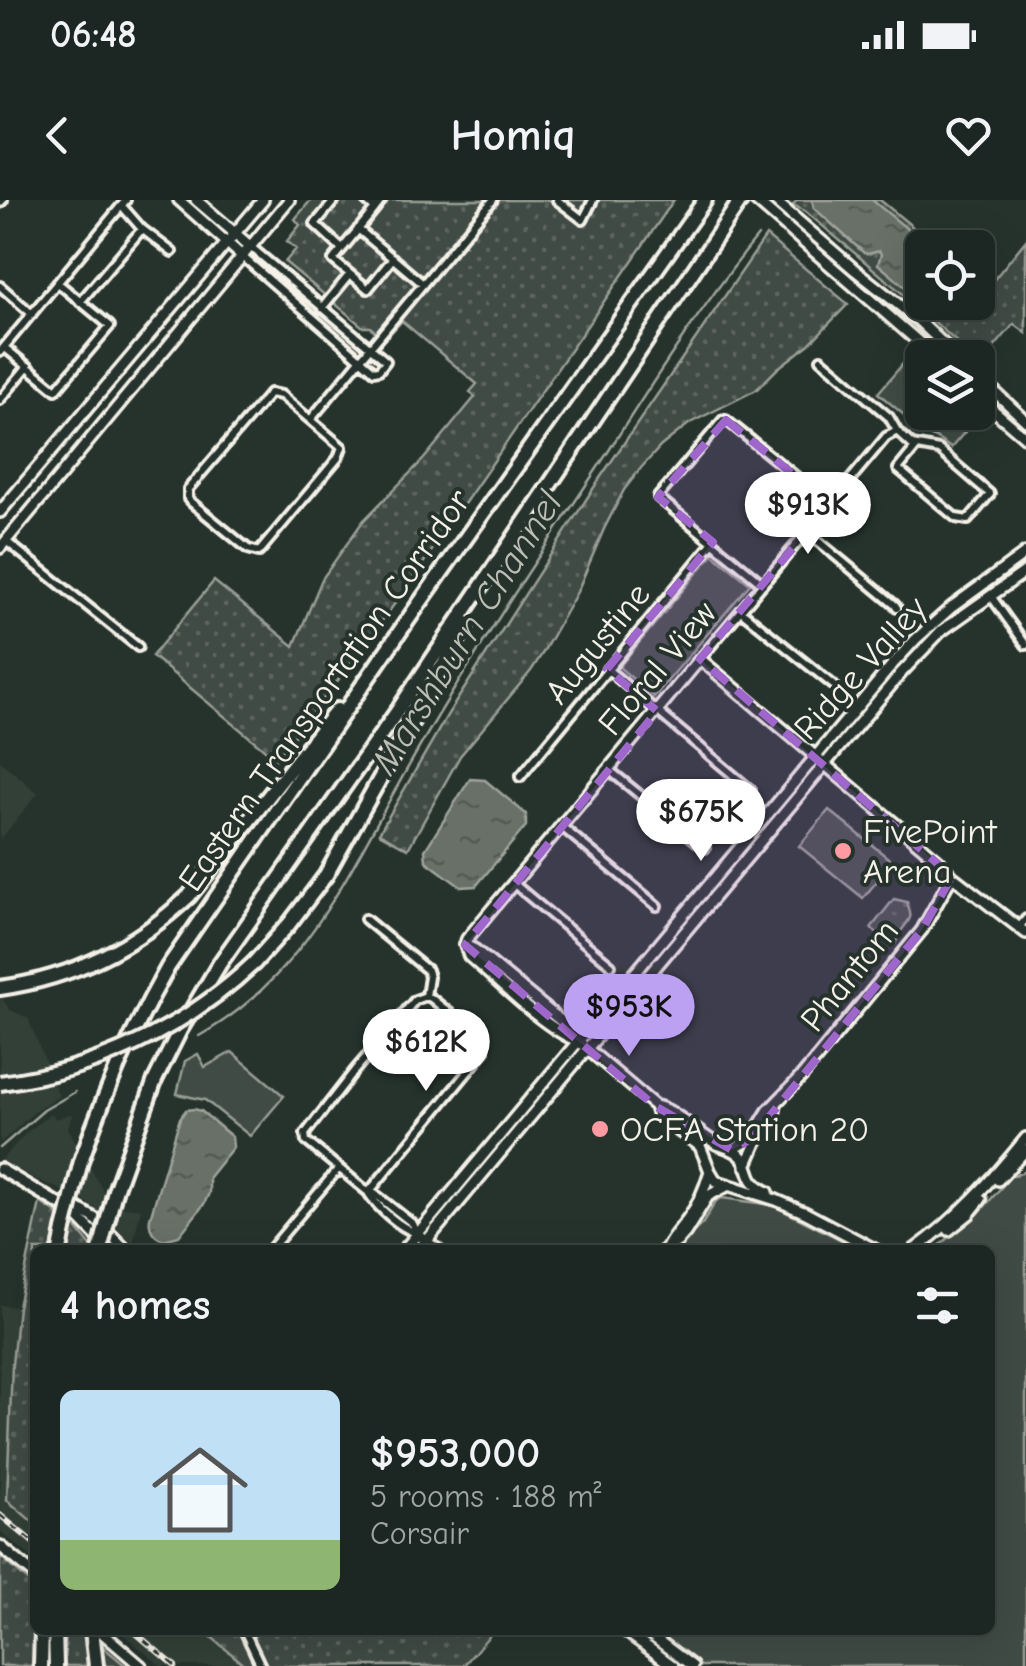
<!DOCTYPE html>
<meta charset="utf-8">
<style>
body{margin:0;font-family:"Comic Neue",sans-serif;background:#29322f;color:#f1f3f6;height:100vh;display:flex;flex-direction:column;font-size:38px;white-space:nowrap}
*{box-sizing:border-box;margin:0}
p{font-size:32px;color:#a0a5a5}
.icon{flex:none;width:55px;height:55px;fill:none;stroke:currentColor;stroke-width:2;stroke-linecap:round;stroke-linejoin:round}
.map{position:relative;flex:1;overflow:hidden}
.side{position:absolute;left:30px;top:1045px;width:965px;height:390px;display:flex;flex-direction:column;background:#1c2622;border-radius:15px;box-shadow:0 10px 40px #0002,0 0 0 2px #3a4340}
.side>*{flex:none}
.fabs{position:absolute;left:905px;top:30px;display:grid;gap:20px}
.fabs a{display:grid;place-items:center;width:90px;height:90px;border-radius:15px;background:#1c2622;box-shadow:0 10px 40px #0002,0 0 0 2px #3a4340;font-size:50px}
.price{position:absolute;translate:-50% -85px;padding:0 22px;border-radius:35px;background:#fff;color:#222;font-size:32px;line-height:65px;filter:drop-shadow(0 2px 5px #0008)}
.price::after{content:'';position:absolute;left:50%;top:60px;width:30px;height:22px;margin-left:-15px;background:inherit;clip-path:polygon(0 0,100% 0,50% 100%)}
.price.active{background:#bca0f2;color:#111}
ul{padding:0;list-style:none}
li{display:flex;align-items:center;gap:30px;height:250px;padding:0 30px}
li+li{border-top:2px solid #3a4340}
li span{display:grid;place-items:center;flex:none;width:280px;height:200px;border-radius:15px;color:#555}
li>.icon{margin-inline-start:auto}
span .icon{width:120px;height:120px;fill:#fffc;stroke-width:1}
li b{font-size:42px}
h2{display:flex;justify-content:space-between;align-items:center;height:120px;padding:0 30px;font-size:42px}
.status{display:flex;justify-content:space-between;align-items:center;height:70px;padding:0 50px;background:#1c2622;direction:ltr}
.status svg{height:28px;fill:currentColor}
header{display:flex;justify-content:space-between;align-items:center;height:130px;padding:0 30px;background:#1c2622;font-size:45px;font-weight:700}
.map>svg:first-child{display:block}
.built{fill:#333f39}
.grass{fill:url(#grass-dots);stroke:#9a9e96;stroke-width:2.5}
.park{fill:#414b45;stroke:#9a9e96;stroke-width:2.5}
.water{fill:url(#water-ripples);stroke:#9fa39b;stroke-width:2.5}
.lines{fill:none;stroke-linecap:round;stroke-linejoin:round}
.stream{stroke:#9fa39b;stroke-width:2.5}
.minor-casing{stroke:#f4f1e8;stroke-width:14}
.tertiary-casing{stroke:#f4f1e8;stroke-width:16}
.secondary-casing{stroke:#f4f1e8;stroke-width:16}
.motorway-casing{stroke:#f4f1e8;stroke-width:20}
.minor{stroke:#26332d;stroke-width:6}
.tertiary{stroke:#26332d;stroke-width:9}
.secondary{stroke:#26332d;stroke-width:9}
.motorway{stroke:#26332d;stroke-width:12}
.rail-casing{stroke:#f4f1e8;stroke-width:6}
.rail{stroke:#26332d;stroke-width:2.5;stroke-dasharray:8;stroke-linecap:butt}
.motorway-bridge-casing{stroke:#f4f1e8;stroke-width:20;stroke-linecap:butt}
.motorway-bridge{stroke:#26332d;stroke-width:12}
.marked{fill:#9f67cb;fill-opacity:0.2;stroke:#9f67cb;stroke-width:8;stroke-dasharray:20 12;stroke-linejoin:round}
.poi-dot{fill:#ff9aa2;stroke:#26332d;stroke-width:4}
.labels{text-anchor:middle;stroke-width:8;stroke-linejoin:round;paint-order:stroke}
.street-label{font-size:35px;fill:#f4f1e8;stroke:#26332d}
.poi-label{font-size:35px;fill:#f4f1e8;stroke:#26332d;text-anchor:start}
.water-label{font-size:38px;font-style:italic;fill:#bcbdb5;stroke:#26332d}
</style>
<div class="status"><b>06:48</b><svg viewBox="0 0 49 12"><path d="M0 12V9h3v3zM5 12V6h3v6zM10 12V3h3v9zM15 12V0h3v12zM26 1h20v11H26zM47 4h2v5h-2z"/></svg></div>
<header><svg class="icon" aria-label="back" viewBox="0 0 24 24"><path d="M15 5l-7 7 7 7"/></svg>Homiq<svg class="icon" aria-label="heart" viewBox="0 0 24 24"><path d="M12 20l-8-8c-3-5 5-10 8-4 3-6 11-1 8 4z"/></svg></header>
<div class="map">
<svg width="1026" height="1466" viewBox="0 0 1026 1466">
<defs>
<pattern id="grass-dots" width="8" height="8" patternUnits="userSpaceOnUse" patternTransform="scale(2.5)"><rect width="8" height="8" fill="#414b45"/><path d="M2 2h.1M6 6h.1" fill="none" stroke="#5d6560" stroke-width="1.8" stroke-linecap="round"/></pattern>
<pattern id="water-ripples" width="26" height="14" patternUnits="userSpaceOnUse" patternTransform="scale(2.5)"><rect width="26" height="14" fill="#676f68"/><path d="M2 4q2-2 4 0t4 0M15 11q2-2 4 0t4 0" fill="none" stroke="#565a55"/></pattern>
</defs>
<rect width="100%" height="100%" fill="#26332d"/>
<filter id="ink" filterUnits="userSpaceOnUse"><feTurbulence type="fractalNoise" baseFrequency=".01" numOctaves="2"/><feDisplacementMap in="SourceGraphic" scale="20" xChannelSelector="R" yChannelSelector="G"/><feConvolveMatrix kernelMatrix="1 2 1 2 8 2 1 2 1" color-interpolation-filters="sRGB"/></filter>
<g filter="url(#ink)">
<path class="built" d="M0,561L38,593L0,640Z
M0,796L10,810L28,818L59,896L39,908L0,943Z
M51,913L56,919L69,914L72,915L68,928L107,998L124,1007L141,1009L133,1043L95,1008L80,998L36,979L1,960L26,933Z
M0,1105L18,1107L12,1164L7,1300L35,1324V1360L0,1331Z
M118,1430H203L246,1466H161Z"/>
<path class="grass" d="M311,0H674L404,391L336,483L276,559L152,456L214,381L294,446L322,379L363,321L423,260L475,197L470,192L477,184L402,121L385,139L370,127H363L285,62L296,49L287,41L300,25L295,19Z
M797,0H880L937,47L922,48V102H978V81L987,88L1026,40V133L1014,124L980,164L978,158L973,157L916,105L805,11L793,5Z
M766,36L848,104L808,145L778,168L756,190L690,223L661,246L641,268L624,290L604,329L577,392L542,454L531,471L460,556L408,649L379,633L448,514L600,278Z
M894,699L907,702C913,720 911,717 901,731C898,735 897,740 895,744H891L871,728Z
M40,1002L74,1025L94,1050H68L69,1037L57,1025L51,1050H35V1324L7,1300L12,1164L18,1107Z
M0,1356L35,1387V1430H83L126,1466H62L60,1446L35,1434L34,1466H0Z
M203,1430H494L463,1466H246Z"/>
<path class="park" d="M907,159L922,172V212L965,213L974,221L951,248L934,237L914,233L910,220L878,193Z
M713,354L750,384L654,497L619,467Z
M829,610L893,662L863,698L799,646Z
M232,852L284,896L250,936L205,900L177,894L185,861L198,854L205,867Z
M1026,969V1466H701L655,1430H990V1050H934L979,1013L1011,976L1022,973Z
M722,998L772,1005L861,1050H676L703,1023L716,1001Z"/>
<path class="water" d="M812,0H872L929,47L922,48V101L878,64L881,54L879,51L868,54L864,53L814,8Z
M470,579L485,580L526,614V626L476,686L461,687L426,661L425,650Z
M194,909L201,911L232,937L233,947L209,977V993L204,1004L179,1036L164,1040C154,1037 148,1029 150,1018L180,918L186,910Z"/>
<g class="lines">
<path class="stream" d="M199,836C294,783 338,694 388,603C415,554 443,506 473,459C515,390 561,323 606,255C654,180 702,105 758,36
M0,948L44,910L75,892"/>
<g class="minor-casing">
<path id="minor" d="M335,0L315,24L342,49
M365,0L375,9L382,0
M557,0L583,20L593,0
M0,3L3,0
M122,6L142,29L172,52
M375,9L333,60L368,89L393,58
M243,57L374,171L379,170L386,161L251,47
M423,84L493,0
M0,86L32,114
M80,102L142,29
M322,108L350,74
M4,147L56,190L110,126L58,83
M0,152L126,0
M821,159L889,217L897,231L912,245L939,250L990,294L968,320L956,318L898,269L916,247
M270,193L281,195L342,247L338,258L259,352L248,349L192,303L188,299V289Z
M0,200L28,166
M311,219L423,84L358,29
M807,332L895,405L897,408
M6,341L138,447
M763,384L658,297L723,220H726L830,304
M991,396L1026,445
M741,411L833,485
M700,459L886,237L897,231
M607,469L751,590
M608,569L705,648
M520,577L713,342
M561,626L657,706
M513,683L611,765
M365,719L427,770L429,777L426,796
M1019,727L1026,719
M369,992L484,852L483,840L431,798L426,796
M369,994C379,1009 399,1027 416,1033
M417,1033L413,1024L375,994L369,993L306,941L305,934L355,870L415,800L426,796
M270,1050L339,968
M244,1430L261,1466"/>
</g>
<g class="tertiary-casing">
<path id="tertiary" d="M179,0L243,57
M196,0L251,47
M465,745L467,739L700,459L938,660L952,676L1026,733
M465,745L469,756C497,780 545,829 578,841L655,906L658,916L700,946L710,971L716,981L776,1000L808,1014
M465,745L475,750L573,831L578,841
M655,906C672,908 699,934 717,944C725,947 734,949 740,955C754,968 742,979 768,992
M732,950L751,939L768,911L802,876L922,730L952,676
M746,966L756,943L774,914L776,904
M998,980L1026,950
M804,1012L876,1050
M949,1030L969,1014L981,999
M417,1034L438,1050
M668,1046C673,1036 681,1028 688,1018C699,1004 705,988 710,971
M664,1050L677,1042L685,1033L708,996L727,986
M914,1050C958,1018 992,980 1026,938
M0,1346L35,1375
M99,1430L141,1466"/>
</g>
<g class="secondary-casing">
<path id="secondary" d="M755,0L937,158
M774,0L855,70L918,120L958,158
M978,176L1026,221
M978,197L1026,238
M0,312L263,0
M0,348L289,0
M0,969L74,1013L110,1050
M69,1003L94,1018L126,1050
M404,1050L893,464L916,439L952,407L1026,353
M419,1050L902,472L941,431L1026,371
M624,1430L673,1466
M644,1430L692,1466"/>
</g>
<g class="motorway-casing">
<path id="motorway" d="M254,763L289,724L326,675L467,423
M0,788C73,778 136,746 189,696L337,510
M92,930C113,873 138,820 168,767L414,411L705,0
M115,991L155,880L180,830L220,763L396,513L741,0
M60,1050L64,1030
M55,1430L56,1466
M92,1430L96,1466
M41,1466L42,1430"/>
</g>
<use href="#minor" class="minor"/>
<use href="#tertiary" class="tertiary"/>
<use href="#secondary" class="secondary"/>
<use href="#motorway" class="motorway"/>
<g class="rail-casing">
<path id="rail" d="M0,1315L35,1344
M132,1430L175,1466
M178,1430L186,1434"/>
</g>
<use href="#rail" class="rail"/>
<g class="motorway-bridge-casing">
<path id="motorway-bridge" d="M0,883C95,871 184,829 254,763
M64,1030L81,961L92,930
M100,1050L115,991"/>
</g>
<use href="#motorway-bridge" class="motorway-bridge"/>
</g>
</g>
<path class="marked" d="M726,220L830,304L700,459L952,676L922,730L751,939L732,950L655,906L465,745L657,511L607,469L713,342L658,297Z"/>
<g class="poi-dot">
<circle cx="843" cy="651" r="10"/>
<circle cx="600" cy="929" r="10"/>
</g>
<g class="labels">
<g class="street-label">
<text transform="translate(597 443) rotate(-51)" y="12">Augustine</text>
<text transform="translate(657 468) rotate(-50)" y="12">Floral View</text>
<text transform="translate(860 468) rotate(-48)" y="12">Ridge Valley</text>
<text transform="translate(324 490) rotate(-55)" y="12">Eastern Transportation Corridor</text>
<text transform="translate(849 775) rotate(-51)" y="12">Phantom</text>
</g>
<g class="poi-label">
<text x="863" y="643">FivePoint<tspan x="863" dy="40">Arena</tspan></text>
<text x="620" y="941">OCFA Station 20</text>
</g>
<g class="water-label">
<text transform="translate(466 432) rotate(-58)" y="13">Marshburn Channel</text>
</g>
</g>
</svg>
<div class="fabs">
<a><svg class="icon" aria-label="locate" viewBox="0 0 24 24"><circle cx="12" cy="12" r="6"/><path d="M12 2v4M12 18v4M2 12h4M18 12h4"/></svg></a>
<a><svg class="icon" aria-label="layers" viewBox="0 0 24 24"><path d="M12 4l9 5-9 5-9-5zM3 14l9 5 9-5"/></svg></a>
</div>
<b class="price" style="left:808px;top:357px">$913K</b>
<b class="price" style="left:701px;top:664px">$675K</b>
<b class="price active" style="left:629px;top:859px">$953K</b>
<b class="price" style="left:426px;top:894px">$612K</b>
<section class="side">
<h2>4 homes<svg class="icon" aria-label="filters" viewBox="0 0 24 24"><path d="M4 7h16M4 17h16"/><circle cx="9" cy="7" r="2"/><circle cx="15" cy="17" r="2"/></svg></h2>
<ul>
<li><span style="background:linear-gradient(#bfe0f5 75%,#8fb573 0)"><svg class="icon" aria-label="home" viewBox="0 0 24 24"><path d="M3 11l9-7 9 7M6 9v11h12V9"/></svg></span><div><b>$953,000</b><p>5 rooms · 188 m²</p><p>Corsair</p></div></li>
</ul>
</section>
</div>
